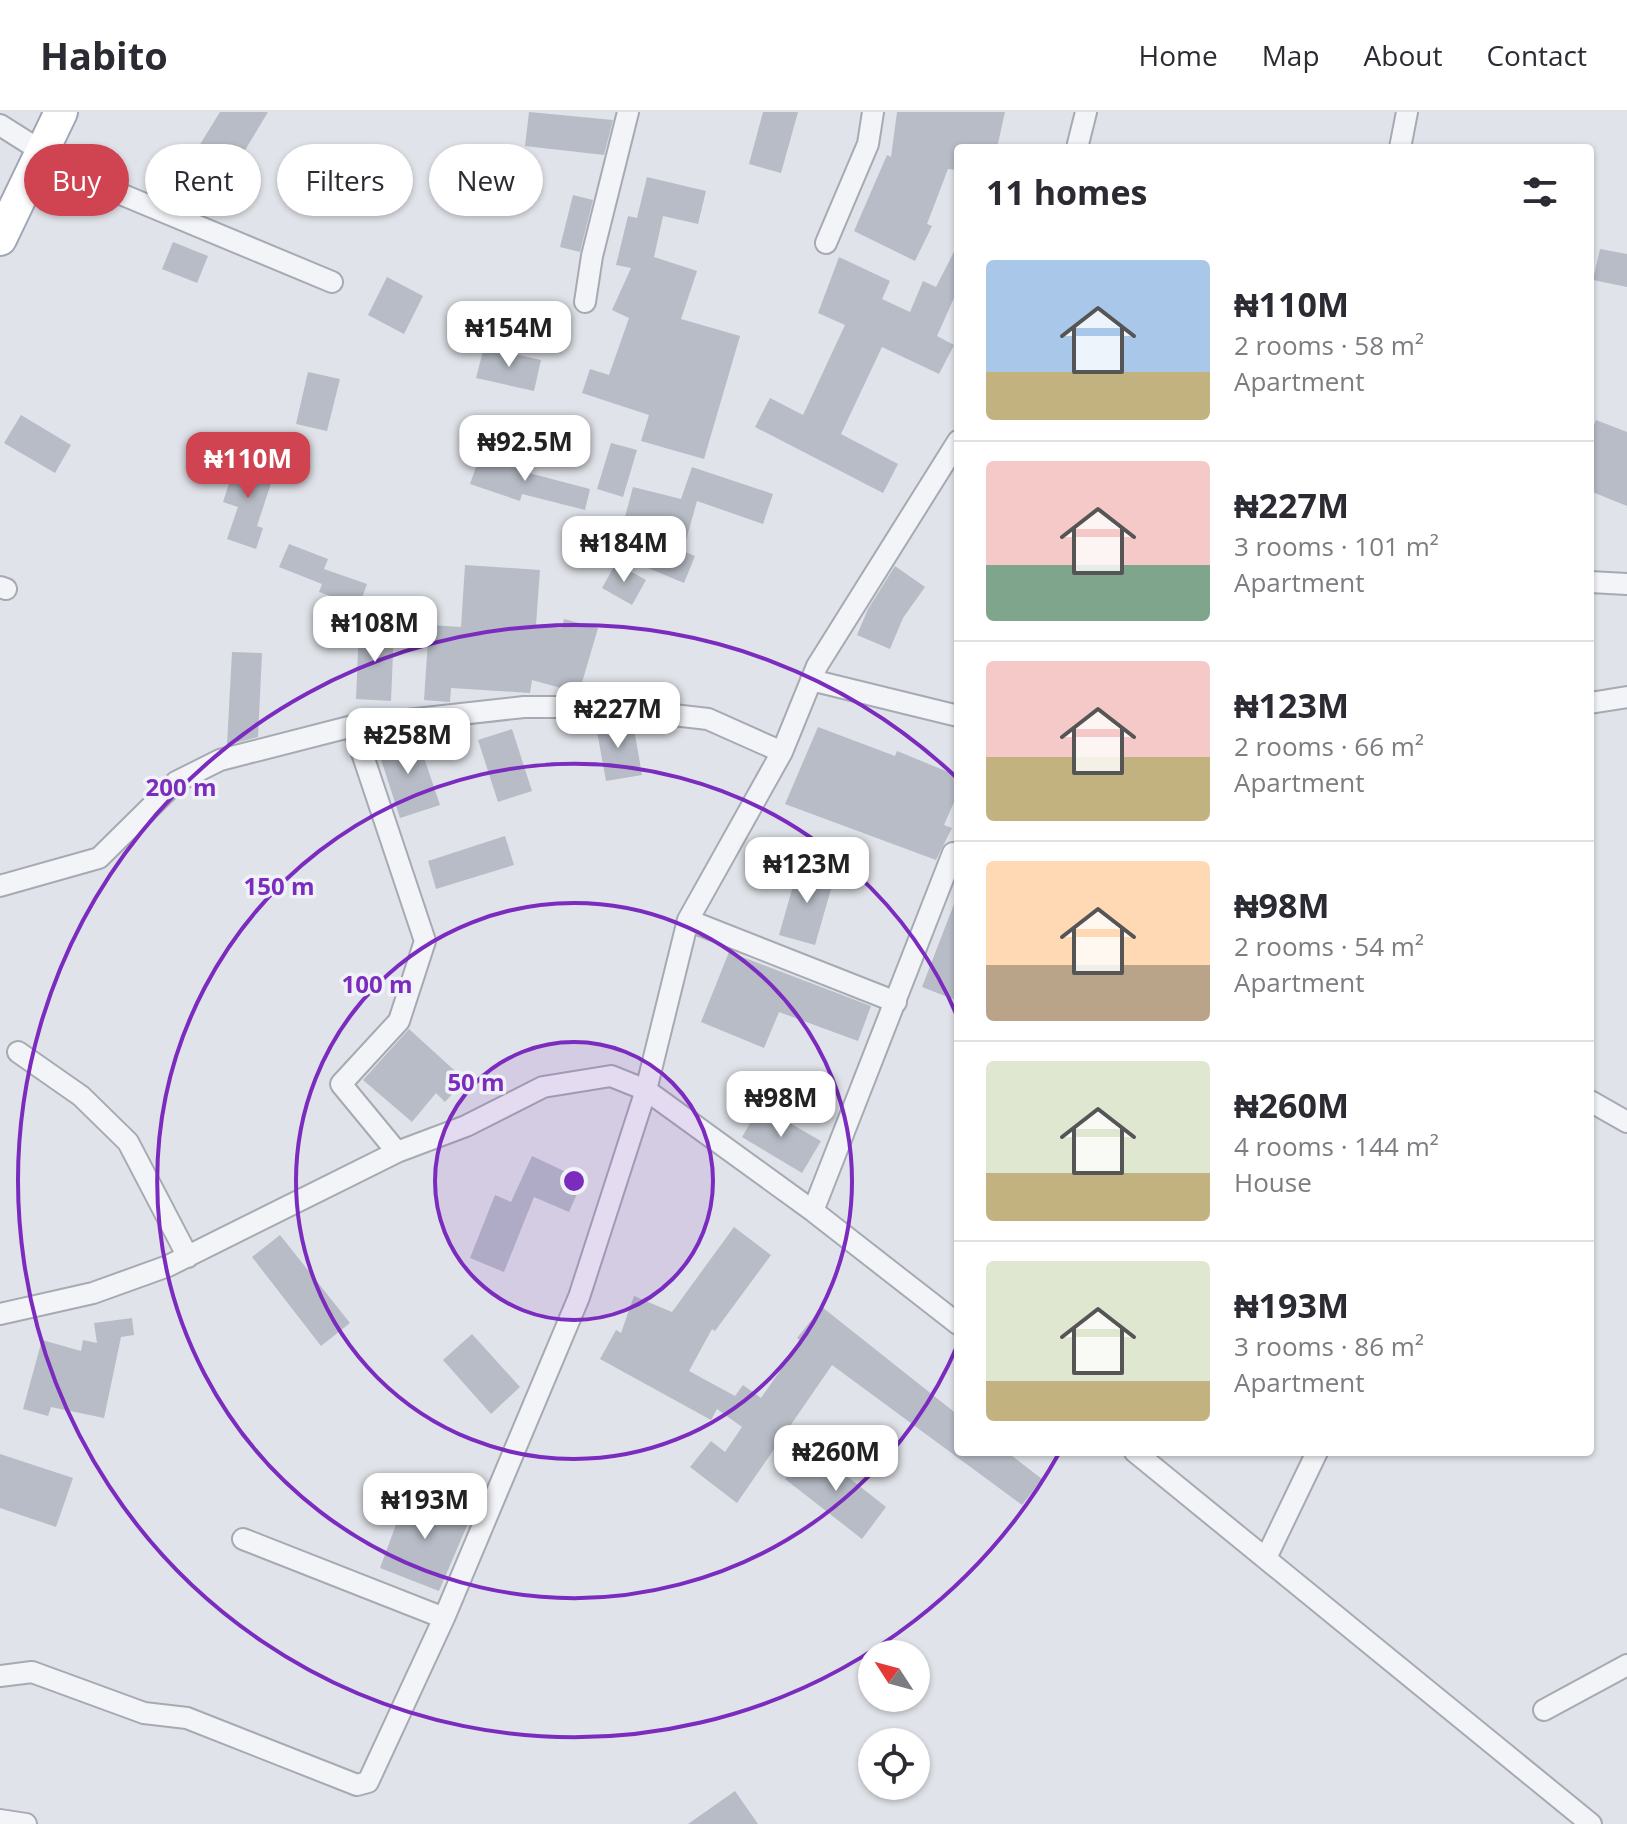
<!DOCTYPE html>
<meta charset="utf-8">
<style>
body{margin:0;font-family:"Open Sans",sans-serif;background:#f7f7f7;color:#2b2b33;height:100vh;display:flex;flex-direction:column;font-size:30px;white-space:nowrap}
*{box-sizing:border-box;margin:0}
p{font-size:26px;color:#7c7c81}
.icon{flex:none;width:44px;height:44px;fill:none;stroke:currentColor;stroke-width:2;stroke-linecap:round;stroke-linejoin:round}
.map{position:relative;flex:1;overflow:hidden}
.sheet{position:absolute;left:954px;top:32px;width:640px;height:1312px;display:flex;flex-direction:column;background:#fff;border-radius:8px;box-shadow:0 2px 6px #0004}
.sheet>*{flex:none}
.banner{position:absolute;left:24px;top:32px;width:760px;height:72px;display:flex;gap:16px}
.needle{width:52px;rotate:306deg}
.tools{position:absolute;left:858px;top:1528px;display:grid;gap:16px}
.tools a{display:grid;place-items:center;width:72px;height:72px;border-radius:50%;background:#fff;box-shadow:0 2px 6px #0004;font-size:40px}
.price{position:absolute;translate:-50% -68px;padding:0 18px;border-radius:16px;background:#fff;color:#222;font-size:26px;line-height:52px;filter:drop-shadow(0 2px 4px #0008)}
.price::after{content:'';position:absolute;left:50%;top:48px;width:24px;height:18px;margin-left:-12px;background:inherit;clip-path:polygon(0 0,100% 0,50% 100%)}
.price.current{background:#d04350;color:#fff}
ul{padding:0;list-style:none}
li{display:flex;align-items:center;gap:24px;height:200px;padding:0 32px}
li+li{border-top:2px solid #e1e1e2}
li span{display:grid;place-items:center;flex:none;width:224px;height:160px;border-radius:8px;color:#555}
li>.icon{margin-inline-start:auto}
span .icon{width:96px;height:96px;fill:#fffc;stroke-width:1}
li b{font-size:34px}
h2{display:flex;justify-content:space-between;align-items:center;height:96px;padding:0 32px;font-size:34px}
.pill{padding:0 28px;border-radius:36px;background:#fff;box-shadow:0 2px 6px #0004;font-size:28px;line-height:72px}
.pill.current{background:#d04350;color:#fff}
header{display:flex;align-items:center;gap:48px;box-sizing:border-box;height:112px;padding:0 40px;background:#fff;border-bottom:2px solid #e1e1e2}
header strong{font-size:38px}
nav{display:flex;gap:44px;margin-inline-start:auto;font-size:28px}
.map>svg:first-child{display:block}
.building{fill:#b7bcc6}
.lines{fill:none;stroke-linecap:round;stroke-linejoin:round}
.minor-casing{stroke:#a5aab3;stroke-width:24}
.primary-casing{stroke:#9fa6b5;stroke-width:36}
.minor{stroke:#f3f4f7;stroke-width:20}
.primary{stroke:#fff;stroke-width:32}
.ring{fill:none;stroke:#7b2cbf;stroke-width:4}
.centre{fill:#7b2cbf;stroke:#eff2f6;stroke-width:4}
.ring-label{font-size:24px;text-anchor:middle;font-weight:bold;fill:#7b2cbf;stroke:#eff2f6;stroke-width:7;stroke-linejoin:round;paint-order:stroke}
</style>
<header>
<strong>Habito</strong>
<nav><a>Home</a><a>Map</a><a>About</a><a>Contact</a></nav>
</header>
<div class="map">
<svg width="1627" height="1712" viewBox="0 0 1627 1712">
<rect width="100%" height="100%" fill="#e0e3e9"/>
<path class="building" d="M220,0H268L238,50L242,52L226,83L183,60Z
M529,0L613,8L604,43L525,34Z
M763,0H798L781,61L749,52Z
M897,0H1005L997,36H958V58L948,57L927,112L932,114L915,149L854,119L887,43L891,45Z
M647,65L706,79L698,112L663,104L654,145L697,159L681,207L740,224L704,347L641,329L649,303L582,281L590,257L609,263L629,206L612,198L631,156L616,153L628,104L637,106Z
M573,83L593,88L580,140L560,135Z
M173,130L208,144L197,171L162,157Z
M958,132V177L937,224L954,233L939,262L882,235L841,322L898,352L883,381L755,315L770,286L803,303L845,213L818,201L839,145L890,169L882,187L910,200L923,169L936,175Z
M1600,137L1627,142V175L1593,168Z
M387,165L423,184L404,222L368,203Z
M484,235L541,248L534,279L476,266Z
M308,260L340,267L327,319L296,312Z
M21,303L71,333L55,361L4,331Z
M1596,308L1627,320V394L1590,379V325Z
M611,331L637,338L623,385L597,377Z
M481,340L531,357L529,361L590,377L585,398L522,382L520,389L470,372Z
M238,344L276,356L257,414L263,416L256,437L227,427L238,395L223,390Z
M692,355L773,382L763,412L697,389L683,439L695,444L684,471L648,456L665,416L625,405L633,375L681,387Z
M289,432L328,447L324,457L367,472L359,494L319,480L322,472L279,455Z
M616,451L646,468L632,493L602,476Z
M465,453L540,458L536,513L562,516L564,507L598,516L579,581L532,568L530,581L451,576L450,590L424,588L429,513L461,515Z
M895,454L925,475L903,506L890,537L857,523L868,497Z
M359,515L394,517L391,589L356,587Z
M232,540L262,541L258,625L227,633Z
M595,608L633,611L642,663L606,669Z
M818,615L895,644L897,639L958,664V681L944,713L952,716L936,748L785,692Z
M512,617L532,679L498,690L478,628Z
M416,622L440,693L400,706L377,635Z
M505,724L514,753L436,777L428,749Z
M799,753L835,763L815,833L779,823Z
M956,787L958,788V889L922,875Z
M729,840L871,894L858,929L779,900L764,936L701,910Z
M409,917L465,968L445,990L436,981L412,1010L363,968Z
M760,994L821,1029L802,1061L742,1025Z
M532,1044L583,1068L569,1100L534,1085L504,1160L470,1146L495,1083L511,1090Z
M734,1115L771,1143L715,1219L712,1217L689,1259L735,1284L743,1273L761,1286L801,1229L797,1226L822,1195L958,1303V1340H1007L1042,1367L1022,1393L832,1253L737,1391L690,1355L711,1329L725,1340L742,1315L717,1297L711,1308L600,1247L616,1218L621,1221L634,1184L672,1200Z
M280,1123L350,1211L321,1234L252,1145Z
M132,1206L134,1223L121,1225L104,1306L51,1295L48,1304L23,1297L42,1228L81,1239L83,1228L97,1231L94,1211Z
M472,1222L520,1275L491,1302L443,1248Z
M810,1335L886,1395L862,1427L785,1367Z
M0,1342L73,1366L56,1415L0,1396Z
M408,1380L472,1402L439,1479L380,1456Z
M735,1679L758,1712H688Z"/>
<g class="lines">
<g class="minor-casing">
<path id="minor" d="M0,13L87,68L332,170
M1077,36L1086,0
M1400,36L1407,0
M826,131L868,32L873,0
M585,190L592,144L628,0
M1590,470L1627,472
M0,475L6,477
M811,568L958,604
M1590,591L1627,585
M353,614L425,829L399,909L341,972L397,1040
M0,774L99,746L176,670L220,648L353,614L524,595H604L708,607L782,640
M688,808L896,890
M18,940L81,984L128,1030L188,1145
M1590,989L1627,1010
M813,1099L953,741
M0,1202L93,1181L168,1154L397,1040L466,1014L543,975L611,964L646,978L813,1099L958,1212
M1135,1340L1591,1712
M243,1427L444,1506
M1266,1446L1317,1340
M0,1564L32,1560L144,1601L187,1606L357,1673L368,1670L444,1506L579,1185L646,978L688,808L782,640L817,554L958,329
M1544,1598L1627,1553
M0,1708L26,1712"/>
</g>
<g class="primary-casing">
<path id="primary" d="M0,127L61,0"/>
</g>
<use href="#minor" class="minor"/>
<use href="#primary" class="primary"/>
</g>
<circle cx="574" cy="1069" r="139" fill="#7b2cbf" fill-opacity=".12"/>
<g class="ring">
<circle cx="574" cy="1069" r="139"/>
<circle cx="574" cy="1069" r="278"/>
<path d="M958 1232A417 417 0 1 1 958 906"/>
<path d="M1058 1343A556 556 0 1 1 957 666"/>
</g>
<circle cx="574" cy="1069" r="12" class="centre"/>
<g class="ring-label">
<text x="181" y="684">200 m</text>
<text x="279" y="783">150 m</text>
<text x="377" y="881">100 m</text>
<text x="476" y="979">50 m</text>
</g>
</svg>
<div class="tools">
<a><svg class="needle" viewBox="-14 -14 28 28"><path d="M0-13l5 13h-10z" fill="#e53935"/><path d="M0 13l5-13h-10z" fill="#7c7c81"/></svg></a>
<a><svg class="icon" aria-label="locate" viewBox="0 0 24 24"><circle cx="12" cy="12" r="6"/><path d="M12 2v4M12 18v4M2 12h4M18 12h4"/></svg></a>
</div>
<b class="price" style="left:509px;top:257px">₦154M</b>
<b class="price" style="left:525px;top:371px">₦92.5M</b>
<b class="price current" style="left:248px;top:388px">₦110M</b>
<b class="price" style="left:624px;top:472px">₦184M</b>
<b class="price" style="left:375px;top:552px">₦108M</b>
<b class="price" style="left:618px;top:638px">₦227M</b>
<b class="price" style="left:408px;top:664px">₦258M</b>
<b class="price" style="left:807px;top:793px">₦123M</b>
<b class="price" style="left:781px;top:1027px">₦98M</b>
<b class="price" style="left:836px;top:1381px">₦260M</b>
<b class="price" style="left:425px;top:1429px">₦193M</b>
<div class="banner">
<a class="pill current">Buy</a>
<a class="pill">Rent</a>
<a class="pill">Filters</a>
<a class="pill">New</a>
</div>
<section class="sheet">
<h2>11 homes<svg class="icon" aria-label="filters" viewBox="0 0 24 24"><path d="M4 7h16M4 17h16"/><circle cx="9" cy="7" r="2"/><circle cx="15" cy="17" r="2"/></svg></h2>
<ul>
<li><span style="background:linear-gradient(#a9c7e8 70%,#c2b280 0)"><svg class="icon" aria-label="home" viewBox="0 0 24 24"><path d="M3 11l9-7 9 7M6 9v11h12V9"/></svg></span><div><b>₦110M</b><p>2 rooms · 58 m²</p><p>Apartment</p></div></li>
<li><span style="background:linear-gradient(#f6c9c9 65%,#7fa58c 0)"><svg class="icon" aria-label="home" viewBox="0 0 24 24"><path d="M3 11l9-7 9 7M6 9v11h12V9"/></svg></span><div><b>₦227M</b><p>3 rooms · 101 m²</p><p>Apartment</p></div></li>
<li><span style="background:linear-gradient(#f6c9c9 60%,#c2b280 0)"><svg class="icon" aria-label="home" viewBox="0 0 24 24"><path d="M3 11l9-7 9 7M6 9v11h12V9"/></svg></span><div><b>₦123M</b><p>2 rooms · 66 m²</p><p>Apartment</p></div></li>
<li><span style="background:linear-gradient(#ffd9b3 65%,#b9a48a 0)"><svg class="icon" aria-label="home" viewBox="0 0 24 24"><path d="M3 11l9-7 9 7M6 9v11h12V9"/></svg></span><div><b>₦98M</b><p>2 rooms · 54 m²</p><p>Apartment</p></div></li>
<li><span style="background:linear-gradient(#dfe7d0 70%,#c2b280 0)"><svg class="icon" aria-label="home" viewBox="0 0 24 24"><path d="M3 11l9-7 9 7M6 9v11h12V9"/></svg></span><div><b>₦260M</b><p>4 rooms · 144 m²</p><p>House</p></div></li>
<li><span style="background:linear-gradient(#dfe7d0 75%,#c2b280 0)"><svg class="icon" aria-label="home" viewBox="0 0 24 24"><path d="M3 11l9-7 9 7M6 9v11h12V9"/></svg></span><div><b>₦193M</b><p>3 rooms · 86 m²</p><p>Apartment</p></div></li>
</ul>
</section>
</div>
